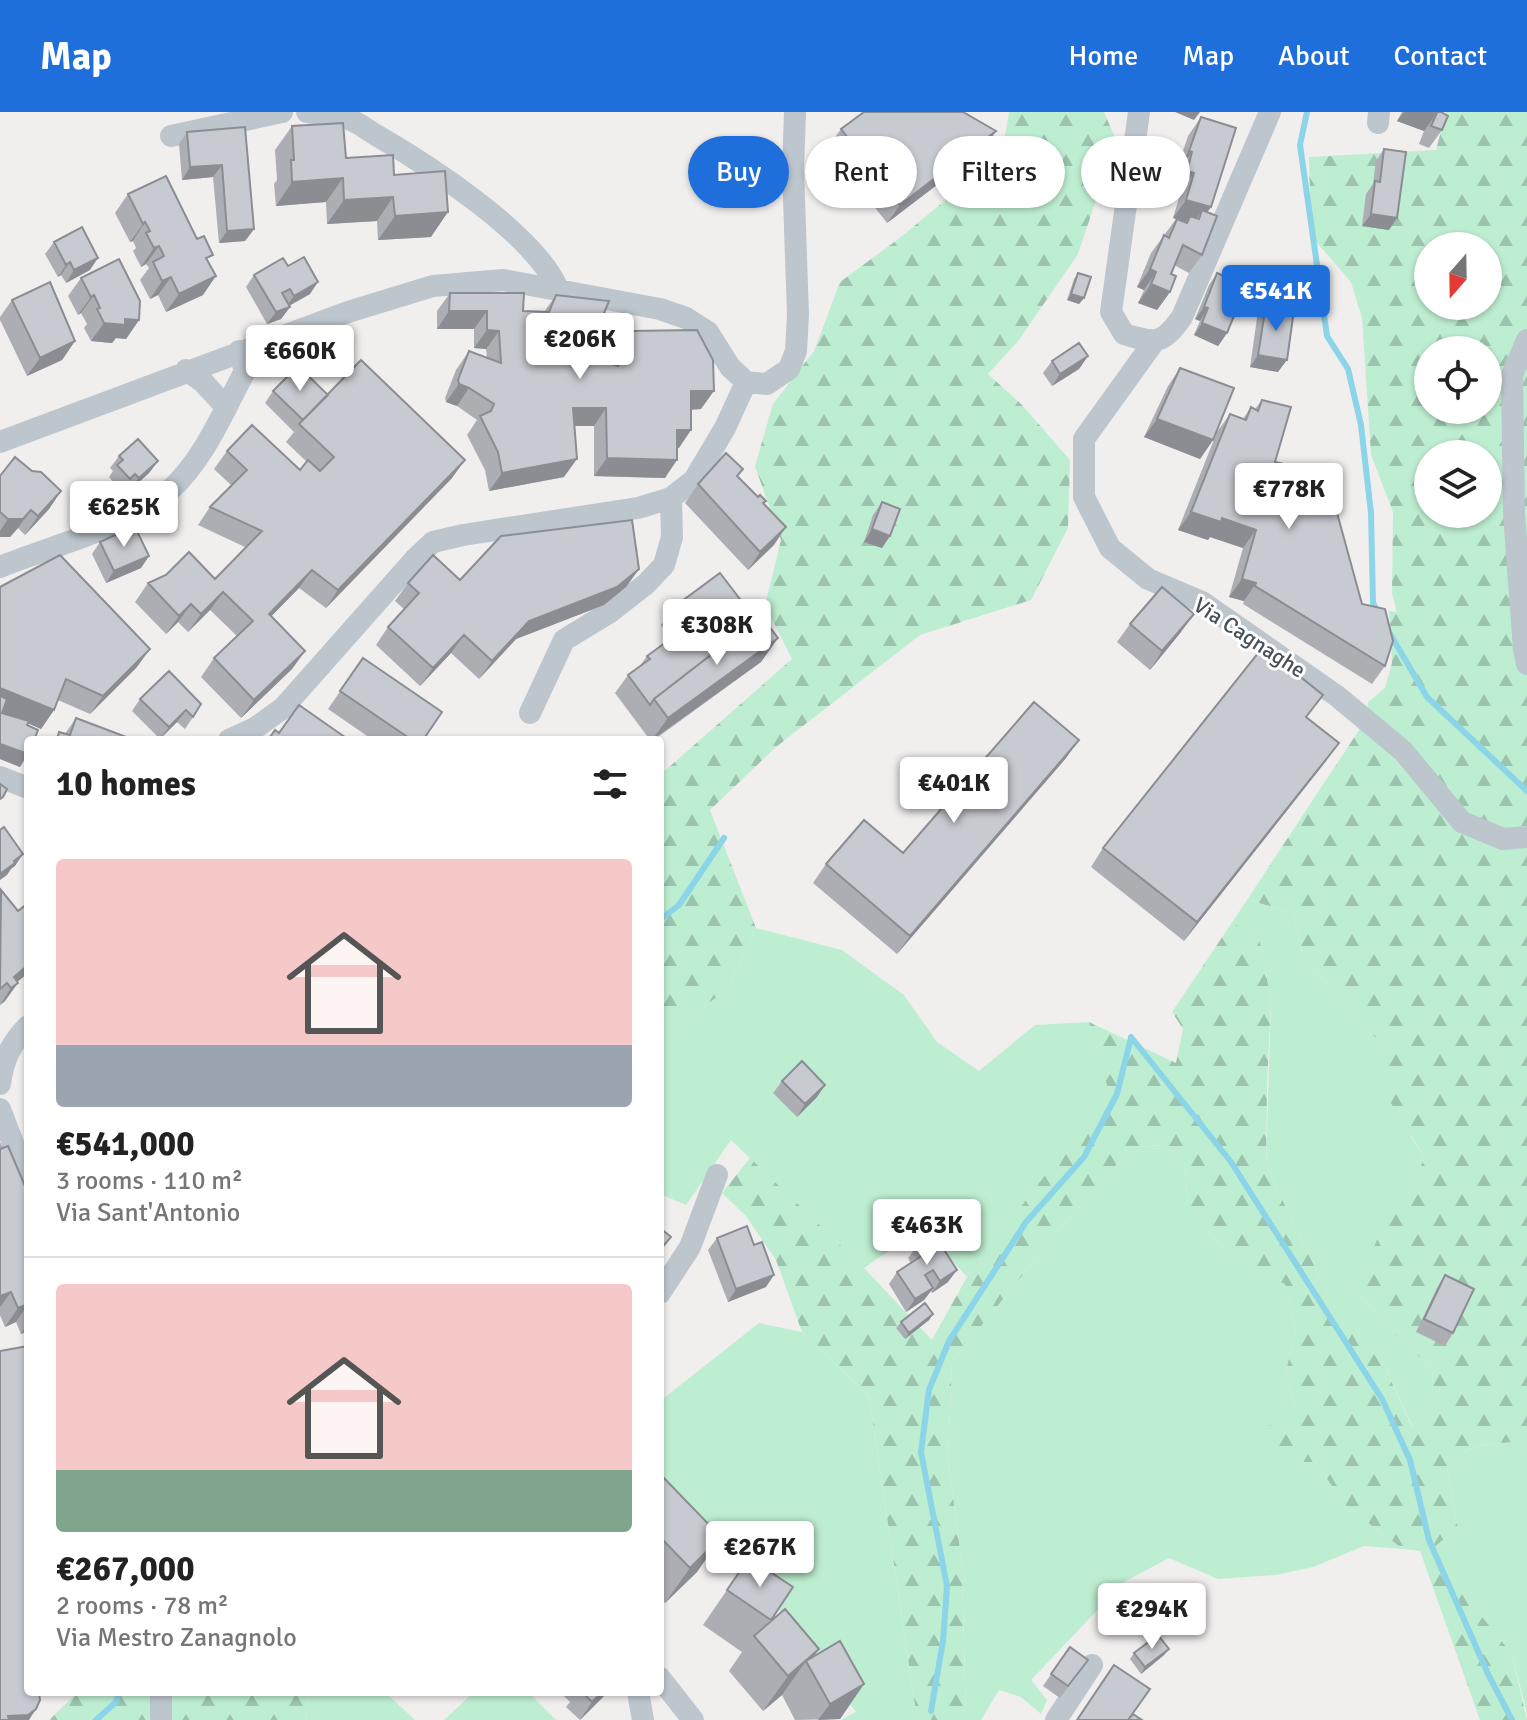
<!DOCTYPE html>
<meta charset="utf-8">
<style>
body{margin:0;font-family:Signika,sans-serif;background:#f2f2f2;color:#222;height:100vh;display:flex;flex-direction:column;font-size:30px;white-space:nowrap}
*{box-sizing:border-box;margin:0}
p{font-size:26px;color:#767676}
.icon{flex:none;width:44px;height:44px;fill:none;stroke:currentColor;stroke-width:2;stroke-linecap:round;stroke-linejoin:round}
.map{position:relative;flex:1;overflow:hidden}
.drawer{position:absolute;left:24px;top:624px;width:640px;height:960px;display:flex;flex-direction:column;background:#fff;border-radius:8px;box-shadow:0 2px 6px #0004}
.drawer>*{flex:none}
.hud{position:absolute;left:688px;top:24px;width:718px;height:72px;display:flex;gap:16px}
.needle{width:52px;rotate:200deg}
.buttons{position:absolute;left:1414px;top:120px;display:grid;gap:16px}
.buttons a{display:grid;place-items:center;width:88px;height:88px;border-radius:50%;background:#fff;box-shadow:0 2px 6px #0004;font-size:40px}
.price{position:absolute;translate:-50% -68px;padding:0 18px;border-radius:8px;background:#fff;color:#222;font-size:26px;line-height:52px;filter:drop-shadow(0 2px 4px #0008)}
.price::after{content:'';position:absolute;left:50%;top:48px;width:24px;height:18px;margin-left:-12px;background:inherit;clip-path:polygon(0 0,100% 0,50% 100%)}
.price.current{background:#1e6edb;color:#fff}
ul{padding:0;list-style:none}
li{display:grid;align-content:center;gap:16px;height:424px;padding:0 32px}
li+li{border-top:2px solid #e0e0e0}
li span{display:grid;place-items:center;height:248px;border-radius:8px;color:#555}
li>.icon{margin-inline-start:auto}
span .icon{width:144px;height:144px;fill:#fffc;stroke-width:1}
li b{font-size:34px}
h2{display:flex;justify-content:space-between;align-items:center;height:96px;padding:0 32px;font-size:34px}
.pill{padding:0 28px;border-radius:36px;background:#fff;box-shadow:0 2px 6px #0004;font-size:28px;line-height:72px}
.pill.current{background:#1e6edb;color:#fff}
header{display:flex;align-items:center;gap:48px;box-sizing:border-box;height:112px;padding:0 40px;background:#1e6edb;color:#fff}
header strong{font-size:38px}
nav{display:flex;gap:44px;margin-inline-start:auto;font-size:28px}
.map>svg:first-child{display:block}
.grass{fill:#beeed1}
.forest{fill:url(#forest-firs);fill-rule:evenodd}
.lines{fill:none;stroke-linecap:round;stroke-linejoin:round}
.stream{stroke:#8cd5e9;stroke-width:6}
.minor{stroke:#bdc6cd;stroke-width:22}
.wall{fill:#acaeb4}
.shaded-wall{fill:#8c8d92}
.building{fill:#c8cad1;stroke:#8c8d92;stroke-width:2}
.labels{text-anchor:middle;stroke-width:6;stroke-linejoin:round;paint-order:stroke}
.street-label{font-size:22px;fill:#47515b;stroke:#fff}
</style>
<header>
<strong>Map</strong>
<nav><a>Home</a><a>Map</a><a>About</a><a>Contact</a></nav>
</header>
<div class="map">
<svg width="1527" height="1608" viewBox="0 0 1527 1608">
<defs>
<pattern id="forest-firs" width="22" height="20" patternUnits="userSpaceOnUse" patternTransform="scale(2)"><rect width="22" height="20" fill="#beeed1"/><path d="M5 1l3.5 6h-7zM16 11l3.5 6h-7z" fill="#9cc3ad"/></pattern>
</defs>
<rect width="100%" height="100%" fill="#f1eeee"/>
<path class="grass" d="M1247,788L1293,800L1302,840L1334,881L1391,942L1411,1025L1425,1046L1357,1181L1397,1224L1432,1257L1433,1283L1413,1316L1377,1238L1334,1195L1266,1054L1271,888L1258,820L1231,812Z
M756,816L842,838L904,883L937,930L979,959L1035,913L1089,910L1110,980L967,1165L923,1115L864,1156L731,1028L686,1093L660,1082V924L726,879Z
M1162,1033L1185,1052L1188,1095L1233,1148L1285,1171L1296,1218L1286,1259L1295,1296L1315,1350L1347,1395L1403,1437L1364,1434L1313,1455L1276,1463L1218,1467L1169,1446L1124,1470L1031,1568L1047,1588L1041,1602L1021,1585L999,1578L981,1608H966L962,1453L948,1347L952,1250L1069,1106L1111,1061L1126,1036Z
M759,1211L802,1220L869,1284L916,1600L921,1608H841L856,1600C797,1525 735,1430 660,1371V1289Z
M1517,1330L1527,1344V1601L1512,1542L1428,1439L1458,1416L1447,1357C1468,1331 1484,1332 1517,1330Z
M308,1580H385L415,1608H306Z
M474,1580H528L556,1608H444Z"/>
<path class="forest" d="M1009,0H1104L1116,28L1078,142L1019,228L988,262L1022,293L1070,348L1068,416L1031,488L920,523L776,635L710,698L756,816L726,879L660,924V663L792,547L765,493L781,428L755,354L773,292L814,239L840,170L901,125L1002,41Z
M1446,0H1527V1344L1516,1330C1484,1332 1468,1331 1447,1357L1458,1416L1429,1439L1512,1542L1527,1608H1480L1420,1439L1403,1437L1347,1395L1315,1350H1270L1259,1321L1295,1296L1286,1259L1296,1218L1285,1172L1233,1148L1188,1095L1185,1052L1162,1033L1126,1036L1111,1061L1069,1106L952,1250L948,1347L962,1453L966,1608H921L916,1600L869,1284L802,1220L776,1148L745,1103L722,1081L750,1046L864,1156L932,1228L967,1165L1109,980L1089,910L1176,951L1183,917L1172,900L1231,812L1258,819L1271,888L1267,974L1266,1054L1334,1195L1377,1238L1412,1315L1433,1283L1432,1257L1397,1224L1357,1181L1379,1122L1406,1082L1425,1046L1389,988L1378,960L1390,941L1334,881L1302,840L1293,800L1247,788L1367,606L1368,590L1385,576L1392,551L1389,499L1397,500L1392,482L1393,400L1371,343L1362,206L1351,170L1311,124L1309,45L1436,38ZM1428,134H1488V194H1428ZM1428,238H1488V298H1428ZM1428,342H1488V402H1428Z
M78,1580H308L306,1608H49Z"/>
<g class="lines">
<path class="stream" d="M1307,0L1300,33L1327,224L1348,257L1361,313L1371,401L1373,491L1378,500
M1389,520L1427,585L1527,679
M660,808L679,793L724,726
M1131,925L1231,1050L1382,1287L1410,1348L1429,1428L1488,1562L1512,1608
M931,1599L943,1529L947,1474L921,1340L929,1278L949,1229L1026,1110L1084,1045L1117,982L1131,926
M96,1608L116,1590L119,1580"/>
<path class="minor" d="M307,0C318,2 332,2 343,5C355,8 366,17 376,23C428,53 535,122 558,177
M1139,0L1111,200L1124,222C1156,232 1162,233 1182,205L1270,0
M1378,11L1379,0
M171,24L282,0
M1527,228L1512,263L1514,402L1524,538L1527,552
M1153,231L1084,327V385L1110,436L1148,467L1202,490L1337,584L1403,639L1462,710L1503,727L1527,725
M186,258L203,270L226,295
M0,330L348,200L433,174L503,168L660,197L686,206L708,220L730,255L746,270L767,272L789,257L796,239L798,203L793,58L795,0
M0,455C53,433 125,417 169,379C204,348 223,300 245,259L239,239
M530,601L564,528L610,500L646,472L664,453L672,425L671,386
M229,628L255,616L283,596L415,447L433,430L463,423L638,396L671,386L694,368L725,316L746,270
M0,665L28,676
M0,972C3,948 11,931 28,914
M0,997L28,1071
M660,1181L690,1135L717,1063
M660,1566L693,1608
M638,1580L643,1608
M161,1608V1580
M1056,1608L1092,1553"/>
</g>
<path class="wall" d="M1402,0H1441L1442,18L1429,36L1419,32L1424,19L1397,9Z
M1201,5L1211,95L1207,100L1202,143L1189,161L1174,153L1171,162L1170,180L1157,198L1138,191L1144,178L1137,175L1151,141L1176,107L1173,106L1181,79L1174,78L1179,58L1177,57L1188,24Z
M292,14L346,46L394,63L431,125L378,128L377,109L327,112L326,90L276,94L274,72L277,68L275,38Z
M245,15L254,117L245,129L219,131L213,65L182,68L179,32L187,20Z
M841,17L996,19L984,37L887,111L828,35Z
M1384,37L1389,118L1362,114L1366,82L1373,72L1376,49Z
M128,82L208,150L203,183L166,200L158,183L150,187L140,168L149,156L146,152L141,155L133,139L136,136L133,129L130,130L115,101Z
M54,130L90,158L66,171L61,163L58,165L45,142Z
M288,154L310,182L289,194L290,195L281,207L267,212L246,175L254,163Z
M1078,161L1084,186L1079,192L1067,188L1074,167Z
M1217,161L1231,175L1227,221L1218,234L1194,223L1200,209L1195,207L1209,173Z
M81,166L139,208L126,227L116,226L112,231L91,229L84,216L87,212L81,201L78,203L68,184Z
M450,181L523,199L544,200L556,183L587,243L611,252L616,237L629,219L701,297L691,298V318L677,336L665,366L594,364V314H575L564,365L489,379L485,358L467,323L477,308L457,294L446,290L445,286L456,258L469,239L487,246L486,237L474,236V217H437V199Z
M12,188L75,229L62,248L27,264L0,208V205Z
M1266,193L1278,260L1250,255L1257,206Z
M1088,244L1079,257L1052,274L1043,261L1052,249Z
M1180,256L1213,328L1200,347L1144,325L1168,274Z
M273,279L328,283L452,366L326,496L299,476L271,504L305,539L292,557L241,606L201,565L214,546L237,524L210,498L188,520L178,510L166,522L135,490L148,471L215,467L245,435L198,413L210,395L231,373L214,357L227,339L300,358L307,350L286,330L294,320L265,291Z
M1262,288L1275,350L1288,367L1362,492L1385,554L1372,572L1243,492L1244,489L1229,485L1243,436L1210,425L1208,428L1178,418L1217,320L1230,302L1243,307L1251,295L1255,297Z
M119,344L158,349L149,361L130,378L127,374L121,379L109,365L113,359L110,356Z
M0,364L61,379L49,397L25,423L18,416L10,425H0Z
M738,365L774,433L748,458L685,391L698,372Z
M882,390L890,424L882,436L864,430L873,403Z
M100,430L149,444L141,456L106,471L92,442Z
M639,457L626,475L604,493L516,527L479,567L451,541L420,574L376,533L388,515L404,497L395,489L408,471Z
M0,475L137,555L90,602L58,588L54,598L41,617L28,611L20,655L0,647Z
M674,495L756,508L778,526L761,550L654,628H650L615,581L628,563L639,555L647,544L671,526L661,513Z
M1130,512L1181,520L1150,558L1117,530Z
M363,546L423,628H373L328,597Z
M169,559L193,605L185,617L177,610L160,627L132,599L140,587Z
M76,606L134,628H54L59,620L65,622Z
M1307,606L1326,649L1184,829L1091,755L1103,736Z
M1066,646L897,842L813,771L826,752L903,741Z
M0,779L28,861L17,870L5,889L0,893Z
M782,969L817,985L797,1005L773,981Z
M0,1030L28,1081V1219L21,1222L16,1210L5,1215L0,1203Z
M717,1126L766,1175L728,1190L708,1138Z
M917,1134L948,1170L932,1181L931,1179L924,1188L906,1200L889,1172L897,1160L911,1151L908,1146Z
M1445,1163L1453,1221L1445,1234L1416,1220L1437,1176Z
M933,1202L929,1208L905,1227L896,1216L901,1210Z
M660,1362L721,1425L697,1460L665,1491L660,1486Z
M749,1446L793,1475L768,1511L814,1544L864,1572L840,1607L795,1608L782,1583L763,1599L729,1559L742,1540L703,1513Z
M1070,1535L1088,1548L1060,1586L1043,1574Z
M1169,1537L1164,1543L1141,1562L1130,1547L1134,1541Z
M560,1580H608L580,1608L566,1595L570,1590Z"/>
<path class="shaded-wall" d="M1175,0H1200L1194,8Z
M1404,0H1435L1437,1L1424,19L1397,9Z
M996,19L984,37L887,111L900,93Z
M1189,39L1192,40L1179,58L1177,57Z
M222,53L213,65L182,68L190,55Z
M1187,59L1194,61L1181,79L1174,78Z
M343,66L326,90L276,94L292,70Z
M393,85L377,109L327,112L344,88Z
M1186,88L1211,95L1198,113L1199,107L1202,98L1193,112L1190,104L1186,110L1173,106Z
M448,100L431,125L378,128L395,104Z
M1371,102L1397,106L1389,118L1362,114Z
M145,110L133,129L130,130L143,112Z
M254,117L245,129L219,131L227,119Z
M159,134L146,152L141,155L154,136Z
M98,146L90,158L66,171L74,158Z
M70,150L61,163L58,165L66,153Z
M1150,157L1156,160L1144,178L1137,175Z
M216,164L203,183L166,200L179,182Z
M171,165L158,183L150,187L162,169Z
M318,170L310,182L285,196L294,184Z
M1151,172L1170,180L1157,198L1138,191Z
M1071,182L1084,186L1079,192L1067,188Z
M94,183L81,201L78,203L91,185Z
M290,195L281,207L267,212L276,200Z
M1204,195L1208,196L1200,209L1195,207Z
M449,199H487L474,217H437Z
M125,207L139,208L126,227L116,226L112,231L91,229L104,211Z
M1202,211L1227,221L1218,234L1194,223Z
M487,218L499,219L486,237L474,236Z
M75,229L62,248L27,264L40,246Z
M1258,243L1287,248L1278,260L1250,255Z
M1088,244L1079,257L1052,274L1060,262Z
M459,272L469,276L457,294L446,290Z
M691,279H714L701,297L678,298Z
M573,296H606L594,314H561Z
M1157,307L1213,328L1200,347L1144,325Z
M677,318H691L679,336H664Z
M607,346L677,348L665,366L594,364Z
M577,347L564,365L489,379L502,361Z
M465,348L452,366L326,496L338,478Z
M158,349L149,361L130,378L139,366Z
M61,379L49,397L25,423L38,404Z
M31,398L18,416L10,425H0V419L8,407Z
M1191,400L1222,406L1256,418L1243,436L1210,425L1208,428L1178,418Z
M786,415L774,433L748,458L760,440Z
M872,417L890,424L882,436L864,430Z
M149,444L141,456L106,471L114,459Z
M639,457L626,475L604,493L516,527L479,567L492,549L529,509Z
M312,458L299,476L256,520L269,502Z
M1242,467L1256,471L1244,489L1229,485Z
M223,480L210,498L188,520L201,502Z
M191,492L178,510L166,522L179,504Z
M1194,502L1181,520L1150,558L1162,539Z
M464,523L451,541L420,574L433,556Z
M778,526L761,550L652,628L668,606Z
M150,537L137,555L90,602L103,584Z
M305,539L292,557L241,606L254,588Z
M0,576L54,598L41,617L0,599Z
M186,598L177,610L160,627L169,615Z
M1079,628L1066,646L897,842L910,824Z
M1339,631L1326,649L1184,829L1197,810Z
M0,632L28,642L20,655L0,647Z
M23,742L15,754L11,757L7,763L0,768V762L14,749Z
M28,853V861L10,876L14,865Z
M18,871L5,889L0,893L11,876Z
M825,973L817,985L797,1005L805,992Z
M957,1158L948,1170L932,1181L940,1169Z
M774,1163L766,1175L728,1190L736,1177Z
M933,1176L924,1188L906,1200L915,1187Z
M11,1180L0,1195V1184Z
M28,1192L16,1210L5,1215L18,1196Z
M933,1202L929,1208L905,1227L909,1221Z
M28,1212V1219L21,1222Z
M721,1425L697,1460L665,1491L690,1456Z
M819,1537L808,1553L806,1549L782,1583L763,1599L788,1564Z
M1169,1537L1164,1543L1141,1562L1145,1555Z
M864,1572L840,1607L818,1608L830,1592Z
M602,1580H608L580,1608L592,1590Z
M36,1597L29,1608H6L8,1604Z"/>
<path class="building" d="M864,0H963L996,19L900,93L841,17Z
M1435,0H1441L1448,4L1442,18L1431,14L1437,1Z
M1201,5L1236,16L1211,95L1186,88L1194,61L1187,59L1192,40L1189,39Z
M343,11L346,46L393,43L394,63L445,59L448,100L395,104L393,85L344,88L343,66L292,70L291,48H294L292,14Z
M245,15L254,117L227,119L222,53L190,55L187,20Z
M1384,37L1406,40L1397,106L1371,102L1375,69L1380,70Z
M166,64L197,127L204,124L213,143L206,146L216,164L179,182L171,165L162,169L153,150L164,144L159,134L154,136L146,121L150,119L145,110L143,112L128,82Z
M1202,98L1217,104L1202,143L1183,133L1171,162L1176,164L1170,180L1151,172L1156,160L1150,157L1164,123L1169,126L1177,107L1187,111L1190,104L1199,107Z
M82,115L98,146L74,158L70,150L66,153L54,130Z
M304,145L318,170L294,184L290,177L282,181L290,195L276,200L254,163L283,146L288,154Z
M119,147L140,189L139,208L125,207V213L104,211L97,197L100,196L94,183L91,185L81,166Z
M1078,161L1091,165L1084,186L1071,182Z
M1217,161L1233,168L1231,175L1239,178L1230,202L1234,204L1227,221L1202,211L1208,196L1204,195Z
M50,170L75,229L40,246L12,188Z
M450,181H524L523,199L549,200L556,183L609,189L587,243L618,254L629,219L697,218L713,248L714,279H691V318H677V348L607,346L606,296H573L577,347L502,361L498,340L480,304L491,299L494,292L469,276L459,272L458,268L469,239L501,251L499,219L487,218V199H449Z
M1266,193L1294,198L1287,248L1258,243Z
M1079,231L1088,244L1060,262L1052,249Z
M361,248L465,348L338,478L312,458L269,502L305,539L254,588L214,546L253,509L223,480L201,502L191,492L179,504L148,471L166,463L189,440L215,467L262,419L210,395L247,358L227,339L252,313L300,358L308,348L320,359L334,345L299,312Z
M298,254L328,283L303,308L273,279Z
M1180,256L1234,276L1213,328L1157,307Z
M1262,288L1291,295L1275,350L1292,354L1288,367L1331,379L1362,492L1385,497L1393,529L1385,554L1255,474L1256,471L1242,467L1256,418L1222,406L1221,410L1191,400L1230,302L1246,308L1251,295L1258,299Z
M138,327L158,349L139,366L135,362L130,367L117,353L123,348L119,344Z
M726,341L743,357L737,364L758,385L760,383L766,389L763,391L786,415L760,440L698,372Z
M15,345L32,359L41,360L61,379L38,404L31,398L23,407H8L0,400V364Z
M882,390L900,397L890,424L872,417Z
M632,408L639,457L617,475L529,509L492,549L464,523L433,556L388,515L419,481L408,471L433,443L460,468L501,424Z
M132,415L135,420L137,419L149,444L114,459L100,430Z
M60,443L150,537L103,584L66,567L54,598L0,576V475Z
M720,461L756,508L654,587L650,593L628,563L650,547L647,544L673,525L676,528L691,517L674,495Z
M1162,475L1194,502L1162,539L1130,512Z
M761,504L778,526L668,606L654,587Z
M1263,535L1323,583L1306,605L1339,631L1197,810L1103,736Z
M363,546L442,600L423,628H412L340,579Z
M169,559L201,592L193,605L186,598L169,615L140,587Z
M0,584L7,587L2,601L29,609L27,613L38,618L34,628H28V642L0,632Z
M1034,590L1079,628L910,824L826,752L864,708L903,741Z
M299,593L349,628H268L275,618L279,621Z
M76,606L134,628H57L59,620L70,623Z
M0,672L7,677L3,685L0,687Z
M4,715L23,742L14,749L15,751L0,762V718Z
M1,778L18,799L28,791V853L14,865L18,871L11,876L7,871L0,877Z
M802,949L825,973L805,992L782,969Z
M8,1034L28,1081V1192L18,1196L11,1180L0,1184V1037Z
M747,1114L754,1133L762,1130L774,1163L736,1177L717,1126Z
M660,1116L671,1125L660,1138Z
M934,1122L957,1158L940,1169L933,1158L925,1163L933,1176L915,1187L897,1160L923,1143L917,1134Z
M1445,1163L1474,1177L1453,1221L1424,1207Z
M925,1191L933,1202L909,1221L901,1210Z
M28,1234V1580H39L40,1588L36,1597L28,1603L8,1604L9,1608H0V1239Z
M660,1362L721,1425L690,1456L660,1425Z
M749,1446L793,1475L771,1508L727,1478Z
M785,1497L819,1537L788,1564L754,1524Z
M1158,1523L1169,1537L1145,1555L1134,1541Z
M840,1529L864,1572L830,1592L806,1549Z
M1070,1535L1088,1548L1068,1574L1051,1562Z
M1114,1553L1150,1577L1128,1608H1077Z
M582,1580H602L592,1590Z
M1133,1602L1142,1608H1128Z"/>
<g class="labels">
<g class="street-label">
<text transform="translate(1250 525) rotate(33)" y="8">Via Cagnaghe</text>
</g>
</g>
</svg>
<div class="buttons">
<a><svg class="needle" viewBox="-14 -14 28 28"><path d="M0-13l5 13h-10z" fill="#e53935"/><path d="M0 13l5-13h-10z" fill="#767676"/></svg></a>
<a><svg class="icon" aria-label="locate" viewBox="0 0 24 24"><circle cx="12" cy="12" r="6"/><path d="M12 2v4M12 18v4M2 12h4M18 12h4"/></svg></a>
<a><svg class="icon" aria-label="layers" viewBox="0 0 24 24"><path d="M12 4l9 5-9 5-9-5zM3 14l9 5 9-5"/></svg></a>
</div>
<b class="price current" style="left:1276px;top:221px">€541K</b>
<b class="price" style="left:580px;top:269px">€206K</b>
<b class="price" style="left:300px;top:281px">€660K</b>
<b class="price" style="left:1289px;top:419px">€778K</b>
<b class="price" style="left:124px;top:437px">€625K</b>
<b class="price" style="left:717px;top:555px">€308K</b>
<b class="price" style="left:954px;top:713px">€401K</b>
<b class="price" style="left:927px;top:1155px">€463K</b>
<b class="price" style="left:760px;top:1477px">€267K</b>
<b class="price" style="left:1152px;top:1539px">€294K</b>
<div class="hud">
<a class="pill current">Buy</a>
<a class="pill">Rent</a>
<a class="pill">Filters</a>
<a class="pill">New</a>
</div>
<section class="drawer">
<h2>10 homes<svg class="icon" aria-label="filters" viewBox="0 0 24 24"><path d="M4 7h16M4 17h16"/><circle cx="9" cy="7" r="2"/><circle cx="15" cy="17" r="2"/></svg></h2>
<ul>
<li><span style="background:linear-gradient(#f6c9c9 75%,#9aa5b1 0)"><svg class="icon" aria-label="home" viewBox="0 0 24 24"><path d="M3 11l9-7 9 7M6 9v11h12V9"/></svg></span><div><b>€541,000</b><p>3 rooms · 110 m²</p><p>Via Sant'Antonio</p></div></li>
<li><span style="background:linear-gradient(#f6c9c9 75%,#7fa58c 0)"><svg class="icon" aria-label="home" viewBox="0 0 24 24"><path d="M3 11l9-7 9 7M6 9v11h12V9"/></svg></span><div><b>€267,000</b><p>2 rooms · 78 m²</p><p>Via Mestro Zanagnolo</p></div></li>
</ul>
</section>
</div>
